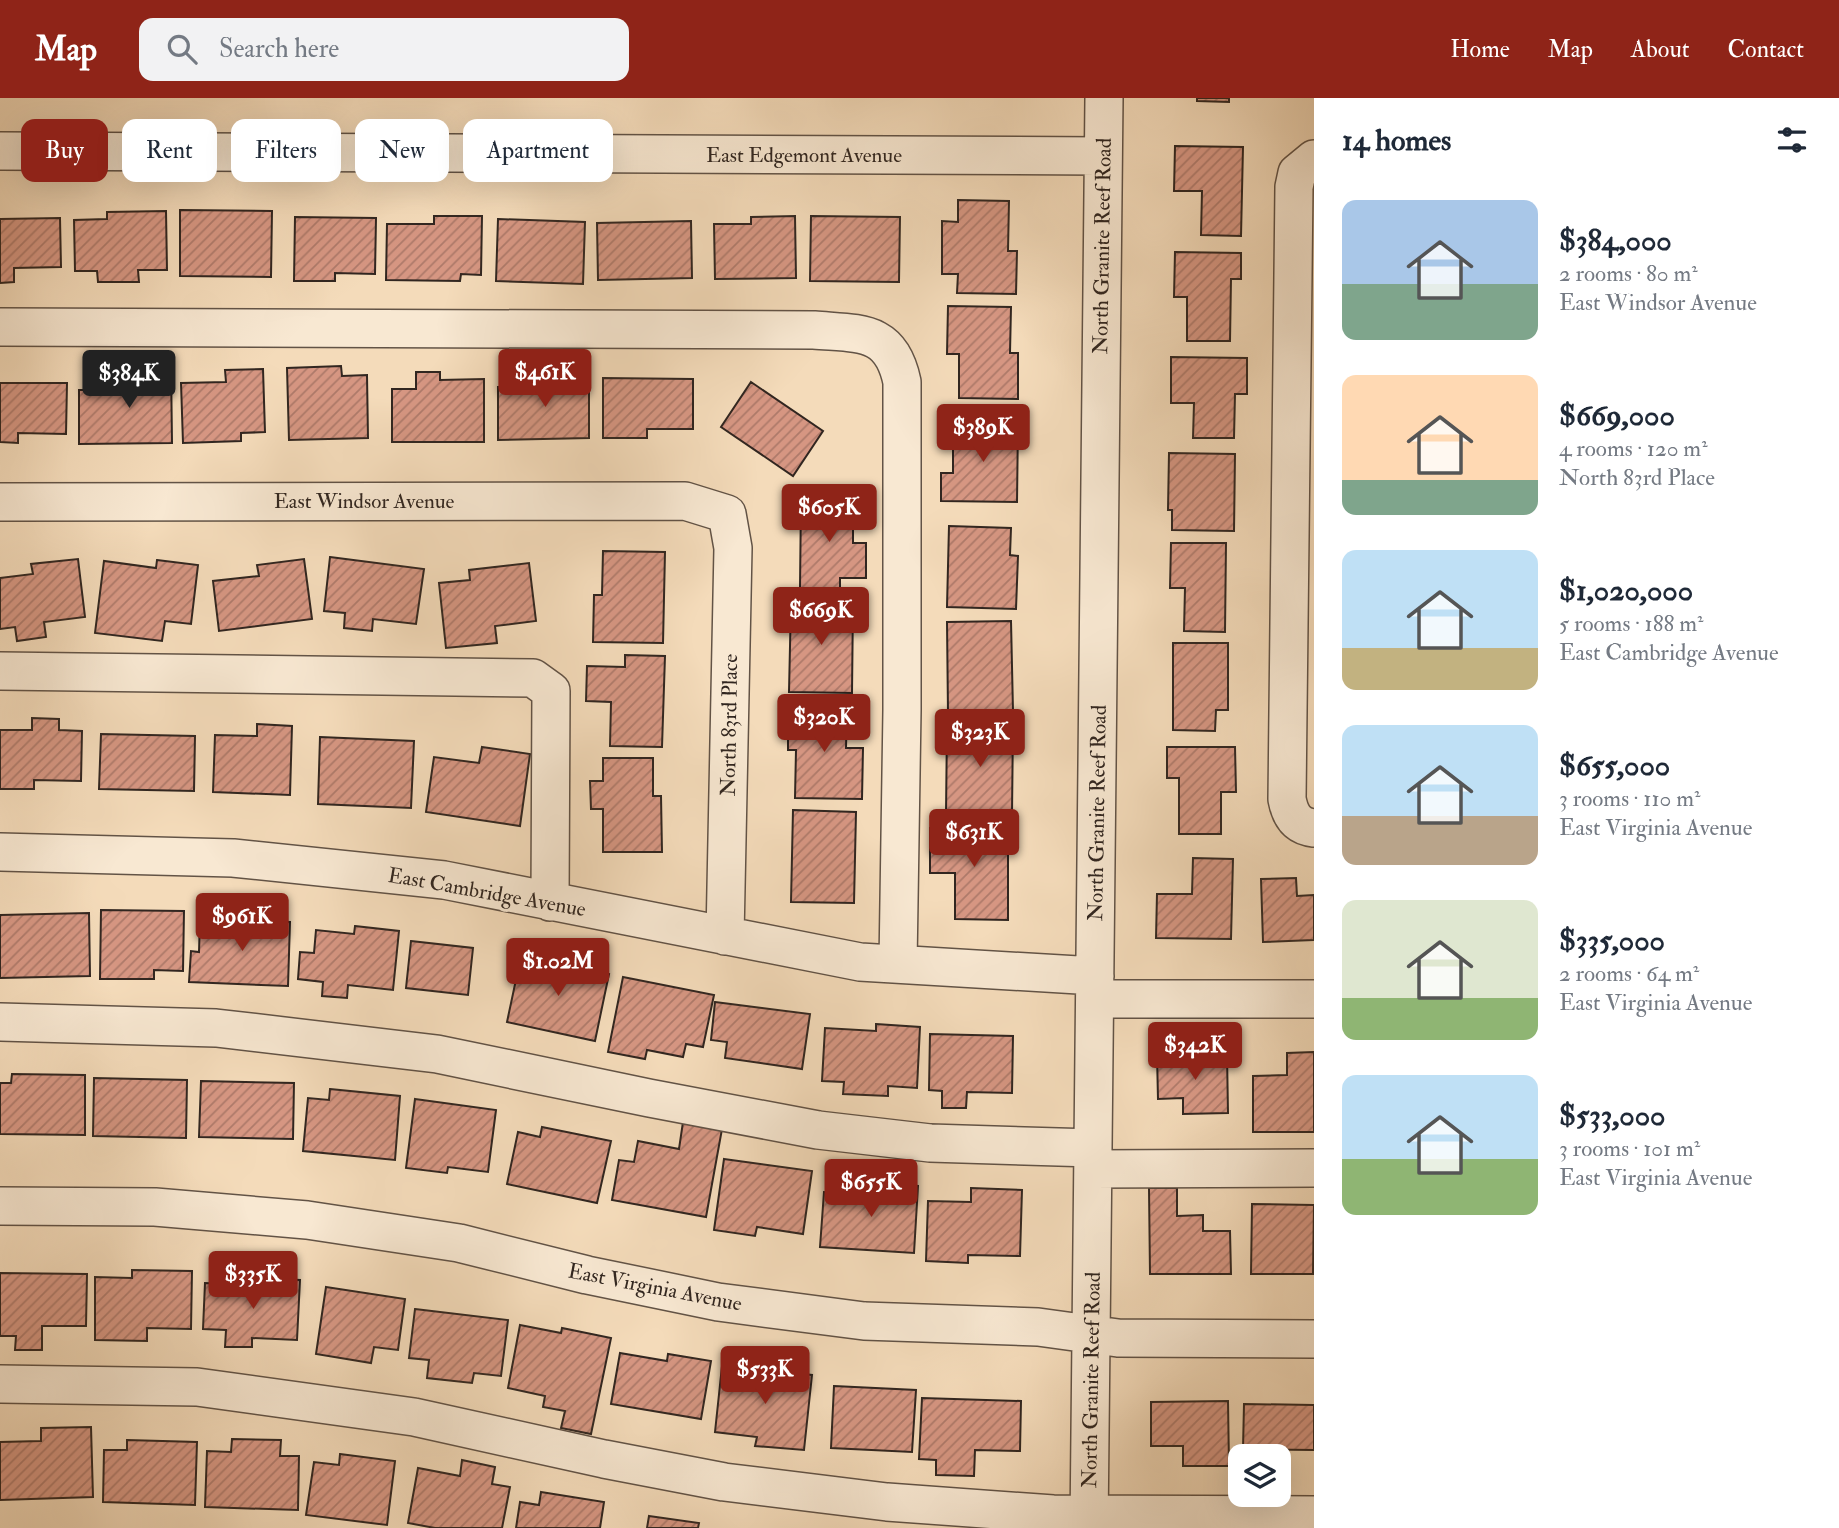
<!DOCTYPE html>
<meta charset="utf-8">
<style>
body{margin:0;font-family:"IM FELL Double Pica",serif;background:#f2f2f3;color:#1f2937;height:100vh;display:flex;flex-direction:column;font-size:26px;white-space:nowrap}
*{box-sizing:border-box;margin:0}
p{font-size:23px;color:#747a83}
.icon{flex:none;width:38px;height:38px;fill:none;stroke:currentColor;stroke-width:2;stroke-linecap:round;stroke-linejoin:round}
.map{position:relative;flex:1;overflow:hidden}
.panel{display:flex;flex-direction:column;background:#fff;width:525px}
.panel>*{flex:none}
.guide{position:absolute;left:21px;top:21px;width:665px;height:63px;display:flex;gap:14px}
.fabs{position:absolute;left:1228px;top:1346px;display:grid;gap:14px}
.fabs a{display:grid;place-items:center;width:63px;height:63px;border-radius:14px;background:#fff;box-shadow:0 7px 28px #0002;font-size:35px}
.price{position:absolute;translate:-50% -60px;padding:0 16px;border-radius:7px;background:#8f2418;color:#fff;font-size:23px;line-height:46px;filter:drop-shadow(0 2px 4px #0008)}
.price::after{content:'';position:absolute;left:50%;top:42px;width:21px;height:16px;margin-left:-10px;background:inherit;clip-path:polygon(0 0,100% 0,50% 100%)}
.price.current{background:#222;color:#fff}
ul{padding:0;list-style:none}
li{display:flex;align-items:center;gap:21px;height:175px;padding:0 28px}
li span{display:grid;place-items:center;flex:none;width:196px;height:140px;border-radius:14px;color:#555}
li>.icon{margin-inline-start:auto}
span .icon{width:84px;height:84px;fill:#fffc;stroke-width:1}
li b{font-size:30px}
h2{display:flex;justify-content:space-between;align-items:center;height:84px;padding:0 28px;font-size:30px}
.tag{padding:0 24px;border-radius:14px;background:#fff;box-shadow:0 7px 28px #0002;font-size:24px;line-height:63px}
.tag.current{background:#8f2418;color:#fff}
header{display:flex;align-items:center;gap:42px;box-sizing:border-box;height:98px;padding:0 35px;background:#8f2418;color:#fff}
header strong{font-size:33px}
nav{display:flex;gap:38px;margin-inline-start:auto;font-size:24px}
.search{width:490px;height:63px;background:#f2f2f3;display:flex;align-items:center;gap:18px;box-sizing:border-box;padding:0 24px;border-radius:14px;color:#747a83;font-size:26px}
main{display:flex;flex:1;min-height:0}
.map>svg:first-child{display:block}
.building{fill:url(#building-hatch);stroke:#312620;stroke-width:2}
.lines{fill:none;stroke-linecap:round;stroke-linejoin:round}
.minor-casing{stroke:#625346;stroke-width:40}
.minor{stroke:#f8e8d2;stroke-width:37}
.labels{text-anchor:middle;stroke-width:6;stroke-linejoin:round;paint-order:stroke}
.street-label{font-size:21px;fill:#312620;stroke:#f8e8d2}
</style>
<header>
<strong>Map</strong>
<div class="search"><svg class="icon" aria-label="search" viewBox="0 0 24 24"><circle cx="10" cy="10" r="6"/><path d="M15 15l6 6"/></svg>Search here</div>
<nav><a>Home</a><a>Map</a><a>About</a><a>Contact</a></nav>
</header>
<main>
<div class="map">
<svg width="1314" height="1430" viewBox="0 0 1314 1430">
<defs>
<pattern id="building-hatch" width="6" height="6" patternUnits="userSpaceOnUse" patternTransform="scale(1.75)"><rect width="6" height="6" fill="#d69682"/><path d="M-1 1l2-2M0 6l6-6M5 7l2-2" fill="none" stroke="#ae7a6a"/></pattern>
</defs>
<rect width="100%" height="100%" fill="#f4dbba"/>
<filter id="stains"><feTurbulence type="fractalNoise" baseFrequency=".00286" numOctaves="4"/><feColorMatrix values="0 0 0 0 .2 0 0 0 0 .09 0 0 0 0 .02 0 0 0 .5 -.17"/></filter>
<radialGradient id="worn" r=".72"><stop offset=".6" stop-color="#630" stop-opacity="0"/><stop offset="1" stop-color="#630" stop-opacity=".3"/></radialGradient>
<path class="building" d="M1197,0H1229V4L1197,3Z
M1175,48L1243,49L1241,138L1201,137L1202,93H1174Z
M958,102L1009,103L1008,153H1017L1016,196L957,195L958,176H942V123L958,124Z
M180,112L272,113L271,179L180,178Z
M166,113L167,172H138L139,184H98L97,173H75L74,122L107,121V114Z
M434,118H482L481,177L461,176L460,183L386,182L387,126H434Z
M795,118L796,180L715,181L714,126H751V119Z
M811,118L900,119L899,184L810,183Z
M295,119L376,120L375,176L335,175V183H294Z
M60,120L61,169L14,170V184L0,185V121Z
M498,121L585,124L583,186L496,183Z
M691,123L692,180L598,182L597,125Z
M1175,154L1241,155V181H1231L1230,243H1187V199H1174Z
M948,208L1011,209L1010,255H1018V301L959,300V256H947Z
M1171,259L1247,260V296H1235L1234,340H1193L1194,305H1171Z
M171,267L172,345L79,346V292H103V281L145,280V268Z
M341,268L342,278L367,277L368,340L289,342L287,270Z
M263,271L265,334L241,335V343L183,345L181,285L226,284L225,272Z
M416,274H440V282L484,281V344H392V291H416Z
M589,278V340L498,342V289L518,288V279Z
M603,280L693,281V331H647V340H603Z
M751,284L823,333L793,378L721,329Z
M0,285H67L66,336L18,335V345L0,344Z
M953,325H1018L1017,404L941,403V375H953Z
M1169,355L1235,356L1234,433L1172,432V412H1168Z
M801,400H853V445H866V480H840V491L800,490Z
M949,428L1011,430L1010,457L1018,458L1016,511L947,509Z
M1171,445H1226L1225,534L1184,533L1185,490H1170Z
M603,453L665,454L663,545L593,544L594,497H602Z
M330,459L424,471L416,526L373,521L372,533L344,530L345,515L324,513Z
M78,461L85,519L44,524L46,539L17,543L15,529L0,531V480L33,476L31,466Z
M304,461L312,521L219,533L213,483L259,478L257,467Z
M157,462L198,467L191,526L165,523L162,543L95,535L104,463L156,470Z
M529,465L536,523L495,528L497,545L446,550L439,485L470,482L469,472Z
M791,503L853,504L852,595L789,594Z
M1011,523L1013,613L948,615L947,524Z
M1173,545H1228V612H1216L1215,633L1173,632Z
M625,557L665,558L662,649L610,648L611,604L586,603L587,568L625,569Z
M788,607L847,608L846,650H863L862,701L795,700L796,652H788Z
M32,620L59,621V632L82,633L81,683L34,682V691H0V632H32Z
M257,626L292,628L290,697L213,694L215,637L257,638Z
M947,626H1013L1012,716H946Z
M101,636L195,638L194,693L99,691Z
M320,639L414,643L411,710L318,706Z
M482,649L530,656L520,728L426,714L434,659L479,665Z
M1167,649H1235L1236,694H1221V736H1179V680H1167Z
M603,660H653V698H661L662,754H603V711H591L590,683H603Z
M793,712L856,714L854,805L791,804Z
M930,730H1008V822L955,821V775H930Z
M1193,760L1233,761L1231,841L1156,840L1157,796H1192Z
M1296,780L1297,798L1314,797V842L1263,844L1261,781Z
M101,812L184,813L183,873L154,872V881H100Z
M89,815L90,878L0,880V817Z
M200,821L290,824L288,888L189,884L191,853L199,854Z
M355,828L399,833L393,892L348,887L347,900L322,898L323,884L298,881L300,854L314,855L316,832L354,836Z
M411,843L473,850L468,897L406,890Z
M521,858L609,876L595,943L507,924Z
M623,879L714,897L703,949L686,946L683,959L647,952L645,961L608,954Z
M715,904L810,916L802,971L725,960L727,944L711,942Z
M876,926L920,929L917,990L888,988V998L843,996L844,984L822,983L825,930L876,933Z
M930,936L1013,938L1012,995L967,994L966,1010H942V993L929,992Z
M1314,954V1034H1253V978L1287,977V955Z
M1227,956L1228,1015L1183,1016V1000L1158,1001L1157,957Z
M12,976L85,977V1037L0,1036V985H11Z
M94,980L187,982L186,1040L93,1038Z
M201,983L294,985L293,1041L199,1039Z
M330,991L400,998L395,1062L303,1053L308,1000L329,1002Z
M415,1001L496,1012L488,1074L448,1069L447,1075L406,1070Z
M683,1024L722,1031L706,1119L612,1102L619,1062L634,1064L638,1043L679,1051Z
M542,1029L611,1043L597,1105L507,1086L518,1034L540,1039Z
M724,1061L812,1073L803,1136L757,1129L755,1138L714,1132Z
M868,1084L918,1088L914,1155L820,1149L824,1094L867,1097Z
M971,1090L1022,1092L1020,1158L968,1157V1165L926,1163L928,1103L971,1104Z
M1149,1090H1177V1118L1203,1117V1133H1230L1231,1176H1150Z
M1252,1106L1314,1107L1313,1176H1251Z
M132,1172L192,1173L191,1231L147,1230V1243L95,1242V1179L132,1180Z
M0,1175L87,1176L86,1228H42V1252H15L16,1238H0Z
M258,1180L300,1182L297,1242L252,1240V1249H225L226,1232L203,1231L205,1185L258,1187Z
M326,1189L405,1201L398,1252L374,1249L371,1265L316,1256Z
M415,1211L508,1222L501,1278L474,1275L472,1285L427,1280L429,1262L409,1260Z
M520,1227L561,1235L562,1230L611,1240L591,1336L561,1330L565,1313L543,1309L545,1298L508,1290Z
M620,1255L667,1263L668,1256L711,1263L701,1321L611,1306Z
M722,1268L812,1277L804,1352L755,1348L757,1339L715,1334Z
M834,1288L916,1292L912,1354L831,1350Z
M922,1300L1021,1303L1020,1353L975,1352L974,1378L936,1377V1362L919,1361Z
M1228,1303L1229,1368H1183V1348H1151V1304Z
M1244,1306L1314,1307V1352L1243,1351Z
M91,1329L93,1399L0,1402V1344L41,1343V1330Z
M232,1341L281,1342L280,1358H299L298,1412L205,1409L207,1353L231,1354Z
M127,1342L197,1344L195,1407L103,1404L104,1352H127Z
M340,1356L395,1363L387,1427L306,1417L314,1364L339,1367Z
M462,1362L495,1369L492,1386L510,1389L502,1430H435L408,1425L418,1370L460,1378Z
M541,1394L604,1404L600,1430H516L520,1404L539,1407Z
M649,1418L699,1425L698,1430H647Z"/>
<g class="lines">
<g class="minor-casing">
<path id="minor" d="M0,53L1103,58
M1314,61L1297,75L1294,89L1287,701C1290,717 1296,728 1314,730
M0,229L814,232C860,236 891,231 902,284V612L898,866
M0,404L685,403L727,416L733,450L725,838
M0,573L533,580L551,593L550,804
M0,754L233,760L444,782L860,864L1095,878
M1095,901H1314
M0,924L216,930L437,956L649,1000L818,1032L930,1045L1093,1050
M1093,1071L1314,1070
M0,1108L155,1109L307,1122L459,1145L587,1177L718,1204L864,1223L1038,1229L1118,1240L1314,1241
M0,1286L197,1289L414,1319L604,1361L724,1384L887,1404L1053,1416L1314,1417
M1089,1430L1104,0"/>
</g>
<use href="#minor" class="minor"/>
</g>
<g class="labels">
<g class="street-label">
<text x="804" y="64">East Edgemont Avenue</text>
<text transform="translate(1102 148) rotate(-89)" y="7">North Granite Reef Road</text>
<text x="364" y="410">East Windsor Avenue</text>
<text transform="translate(729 627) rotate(-89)" y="7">North 83rd Place</text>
<text transform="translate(1097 715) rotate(-89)" y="7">North Granite Reef Road</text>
<text transform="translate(487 794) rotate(10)" y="7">East Cambridge Avenue</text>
<text transform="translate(655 1189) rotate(11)" y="7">East Virginia Avenue</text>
<text transform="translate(1091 1282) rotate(-89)" y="7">North Granite Reef Road</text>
</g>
</g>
<rect width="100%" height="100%" filter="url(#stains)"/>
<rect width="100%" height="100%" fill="url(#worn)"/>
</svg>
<div class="fabs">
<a><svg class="icon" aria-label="layers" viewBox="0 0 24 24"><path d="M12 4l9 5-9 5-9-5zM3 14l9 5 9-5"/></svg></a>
</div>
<b class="price" style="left:545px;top:311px">$461K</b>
<b class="price current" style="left:129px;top:312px">$384K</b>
<b class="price" style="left:983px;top:366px">$389K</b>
<b class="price" style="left:829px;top:446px">$605K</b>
<b class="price" style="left:821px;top:549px">$669K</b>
<b class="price" style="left:824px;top:656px">$320K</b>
<b class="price" style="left:980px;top:671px">$323K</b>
<b class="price" style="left:974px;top:771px">$631K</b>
<b class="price" style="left:242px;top:855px">$961K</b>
<b class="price" style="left:558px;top:900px">$1.02M</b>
<b class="price" style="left:1195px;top:984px">$342K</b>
<b class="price" style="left:871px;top:1121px">$655K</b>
<b class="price" style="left:253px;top:1213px">$335K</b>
<b class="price" style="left:765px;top:1308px">$533K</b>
<div class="guide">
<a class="tag current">Buy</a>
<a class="tag">Rent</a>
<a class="tag">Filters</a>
<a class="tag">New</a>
<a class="tag">Apartment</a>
</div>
</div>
<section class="panel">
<h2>14 homes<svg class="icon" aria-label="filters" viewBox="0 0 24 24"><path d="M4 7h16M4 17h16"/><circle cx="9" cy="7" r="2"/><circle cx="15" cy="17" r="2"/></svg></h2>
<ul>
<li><span style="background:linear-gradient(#a9c7e8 60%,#7fa58c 0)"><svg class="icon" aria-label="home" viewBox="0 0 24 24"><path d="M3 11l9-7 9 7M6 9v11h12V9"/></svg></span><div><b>$384,000</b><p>2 rooms · 80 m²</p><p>East Windsor Avenue</p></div></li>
<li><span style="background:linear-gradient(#ffd9b3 75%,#7fa58c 0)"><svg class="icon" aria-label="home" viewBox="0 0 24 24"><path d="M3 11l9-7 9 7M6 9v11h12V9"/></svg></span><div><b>$669,000</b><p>4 rooms · 120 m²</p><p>North 83rd Place</p></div></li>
<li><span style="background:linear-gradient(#bfe0f5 70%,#c2b280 0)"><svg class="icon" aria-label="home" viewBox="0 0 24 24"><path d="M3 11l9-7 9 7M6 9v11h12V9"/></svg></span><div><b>$1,020,000</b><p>5 rooms · 188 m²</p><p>East Cambridge Avenue</p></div></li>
<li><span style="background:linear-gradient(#bfe0f5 65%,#b9a48a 0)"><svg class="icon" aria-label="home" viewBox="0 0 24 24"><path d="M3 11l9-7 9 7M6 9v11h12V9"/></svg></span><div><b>$655,000</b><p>3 rooms · 110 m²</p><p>East Virginia Avenue</p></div></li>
<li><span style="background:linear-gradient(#dfe7d0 70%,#8fb573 0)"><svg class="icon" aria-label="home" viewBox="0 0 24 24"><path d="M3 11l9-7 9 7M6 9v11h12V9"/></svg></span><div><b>$335,000</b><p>2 rooms · 64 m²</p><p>East Virginia Avenue</p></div></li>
<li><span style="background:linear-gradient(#bfe0f5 60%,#8fb573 0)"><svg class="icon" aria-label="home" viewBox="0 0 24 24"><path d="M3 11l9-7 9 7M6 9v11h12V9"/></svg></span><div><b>$533,000</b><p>3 rooms · 101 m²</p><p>East Virginia Avenue</p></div></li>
</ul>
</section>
</main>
